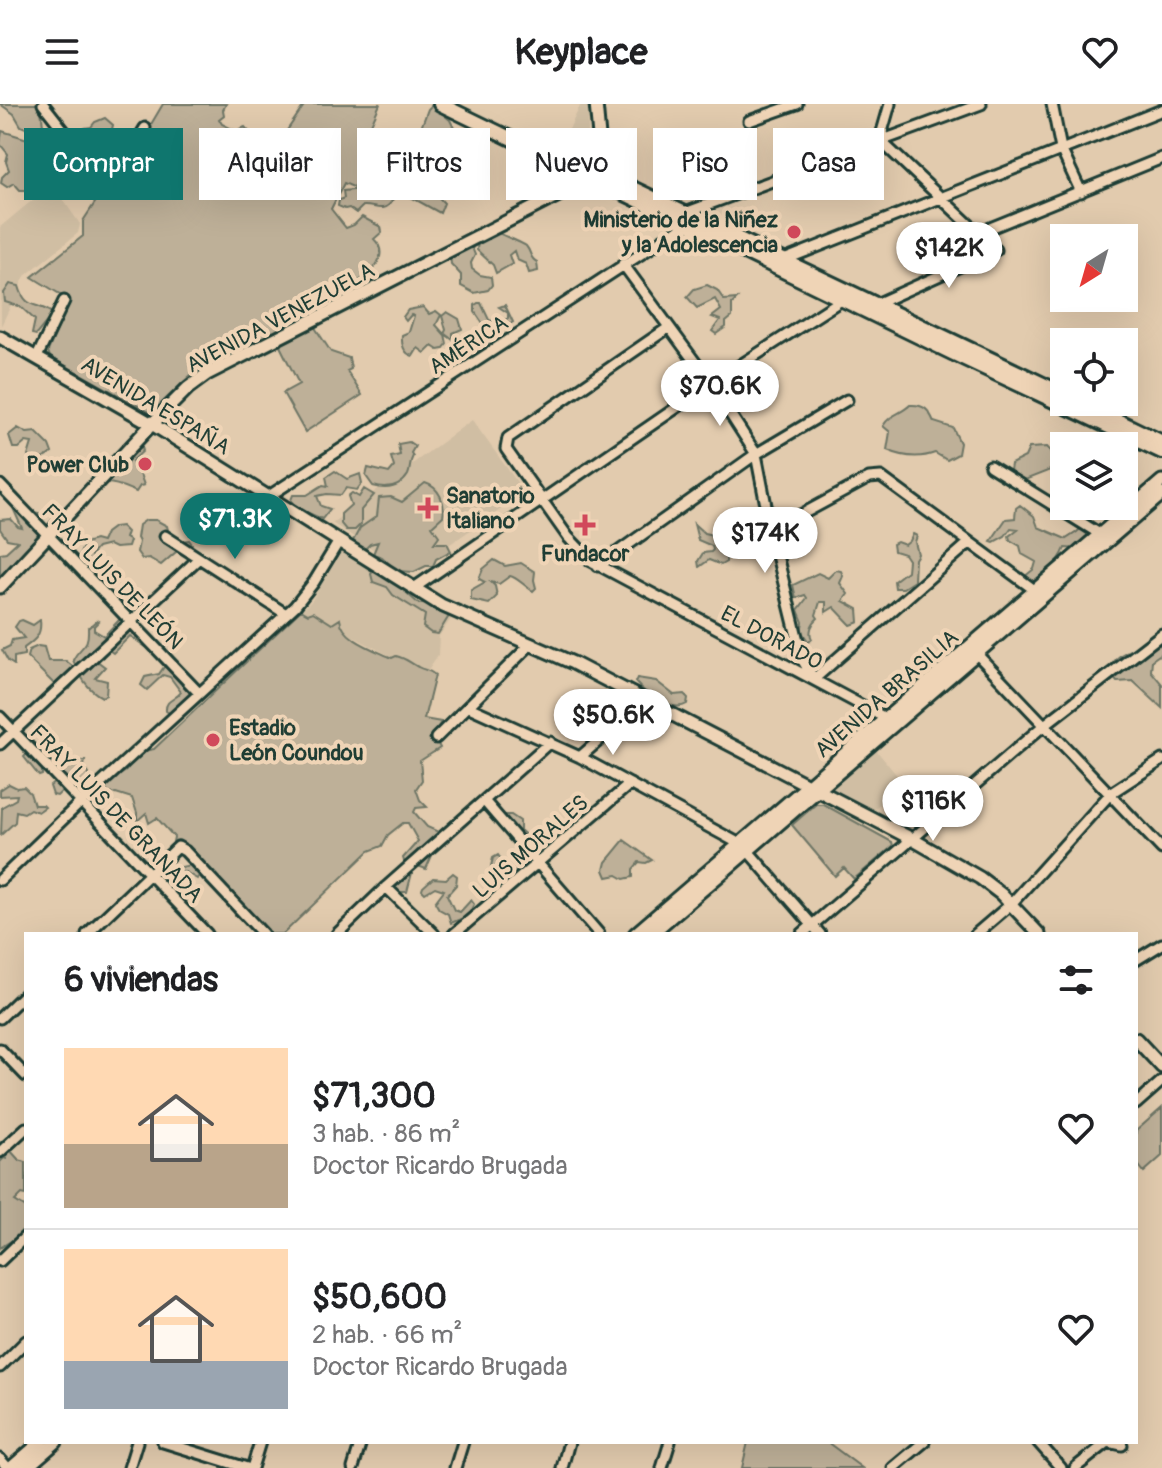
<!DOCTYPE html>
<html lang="es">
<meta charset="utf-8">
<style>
body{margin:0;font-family:Pangolin,sans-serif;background:#f2f2f2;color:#202124;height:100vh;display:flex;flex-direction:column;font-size:30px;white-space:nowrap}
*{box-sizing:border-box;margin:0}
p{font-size:26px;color:#757577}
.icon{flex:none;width:44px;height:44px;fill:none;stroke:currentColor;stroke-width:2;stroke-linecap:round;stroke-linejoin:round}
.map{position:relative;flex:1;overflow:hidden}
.sheet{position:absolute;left:24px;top:828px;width:1114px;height:512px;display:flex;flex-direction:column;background:#fff;border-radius:0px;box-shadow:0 8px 32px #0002}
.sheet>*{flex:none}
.top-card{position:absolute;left:24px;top:24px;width:1114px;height:72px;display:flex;gap:16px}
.needle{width:52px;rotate:217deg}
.fabs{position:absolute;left:1050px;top:120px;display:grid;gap:16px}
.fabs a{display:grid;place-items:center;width:88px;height:88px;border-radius:0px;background:#fff;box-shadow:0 8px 32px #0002;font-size:40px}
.price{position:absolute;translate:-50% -68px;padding:0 18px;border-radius:28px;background:#fff;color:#222;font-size:26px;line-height:52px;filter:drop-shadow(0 2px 4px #0008)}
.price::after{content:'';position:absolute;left:50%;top:48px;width:24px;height:18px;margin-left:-12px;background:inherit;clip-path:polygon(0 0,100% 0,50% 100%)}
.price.active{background:#0f766e;color:#fff}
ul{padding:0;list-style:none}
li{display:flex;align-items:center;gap:24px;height:200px;padding:0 40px}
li+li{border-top:2px solid #e0e0e0}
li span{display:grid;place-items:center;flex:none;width:224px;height:160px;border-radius:0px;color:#555}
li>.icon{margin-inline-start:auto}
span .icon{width:96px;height:96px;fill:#fffc;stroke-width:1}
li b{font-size:34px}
h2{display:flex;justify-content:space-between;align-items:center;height:96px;padding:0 40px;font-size:34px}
.pill{padding:0 28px;border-radius:0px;background:#fff;box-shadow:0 8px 32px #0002;font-size:28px;line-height:72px}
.pill.active{background:#0f766e;color:#fff}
header{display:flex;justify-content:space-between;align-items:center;height:104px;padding:0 40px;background:#fff;font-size:36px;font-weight:700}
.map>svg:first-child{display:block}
.built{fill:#d0bea3}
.green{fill:#beb098;stroke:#6e7666;stroke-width:2}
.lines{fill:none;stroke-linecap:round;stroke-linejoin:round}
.minor-casing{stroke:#1f3d34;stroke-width:15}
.major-casing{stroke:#1f3d34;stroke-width:17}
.highway-casing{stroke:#1f3d34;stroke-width:18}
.minor{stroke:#efd4b6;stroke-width:9}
.major{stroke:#efd4b6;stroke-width:11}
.highway{stroke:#efd4b6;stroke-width:12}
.poi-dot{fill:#d1495b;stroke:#efd4b6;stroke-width:3}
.labels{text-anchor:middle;stroke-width:8;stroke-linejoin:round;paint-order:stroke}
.poi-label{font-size:22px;font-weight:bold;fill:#1f3d34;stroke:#efd4b6;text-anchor:end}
.street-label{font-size:22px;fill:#1f3d34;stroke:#efd4b6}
</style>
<header><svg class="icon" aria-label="menu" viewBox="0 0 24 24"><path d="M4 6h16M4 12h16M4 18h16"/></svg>Keyplace<svg class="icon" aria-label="heart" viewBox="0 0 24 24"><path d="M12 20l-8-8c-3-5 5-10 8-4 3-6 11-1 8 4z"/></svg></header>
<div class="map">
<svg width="1162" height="1364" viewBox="0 0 1162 1364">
<rect width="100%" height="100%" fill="#e2cbae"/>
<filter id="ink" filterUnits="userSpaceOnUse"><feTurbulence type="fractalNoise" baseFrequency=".0125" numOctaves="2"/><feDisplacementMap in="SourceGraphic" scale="16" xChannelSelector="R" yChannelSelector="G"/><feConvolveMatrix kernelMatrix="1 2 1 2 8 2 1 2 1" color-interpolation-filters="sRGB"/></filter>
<g filter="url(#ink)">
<path class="built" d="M581,0H589L587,49L562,40Z
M52,80L80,120L78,129L25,172L1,222L0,123Z
M472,316L525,389L409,468L332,419Z
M342,448L451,515L439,532L438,551L425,570L302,506L312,496Z
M876,646L904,680L870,708L828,685Z"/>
<path class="green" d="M0,0H37L41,6L45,35L40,37L35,36L28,25L21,22L14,10Z
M163,0H226L223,6L224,11L219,15L222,20L236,27L245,23L252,31L250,34L262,40L275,38L278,41L276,47L279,49L288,34L286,28L305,0H380L366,32L373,27L387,31L394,28L400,34L393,45L396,52L395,58L386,65V75L379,82L370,83L366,78L353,83L344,79L331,105L346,124L354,121L362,113L381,123L382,128L374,135C392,153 368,173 352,181L353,187L282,223L288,235L314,222L331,248L349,254L351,265L347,267L362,291L305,328L283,289L299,280L279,240L285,236L279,225L195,267L151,309L50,253L48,247L68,200L66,194L32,173L83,132V117L108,79L113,78L112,72L119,62L125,44H137Z
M432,1L450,16L454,24L447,34C439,29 429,32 421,24L428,5Z
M105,14L113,21C111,32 106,42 102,51L93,53L75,42L77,31L85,24L91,23L95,18Z
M2,27L31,36L38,45L51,46V49L43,55L51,59L61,58L65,50L53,39L52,30L55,27L69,35L83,51L69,78L56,80L51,94H45L37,87V75L34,71L26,86H20L14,79L7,83L1,79L2,73L9,66L6,58L8,50L0,40Z
M417,39H426L425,47L430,56L434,54L433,44H436L447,58L440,65L432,86L444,99L440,109L409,92L412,79L404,70L409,78L403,89L397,88L389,78L392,70L397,65L401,66V54L413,51Z
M374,84L393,95C385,111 375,101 363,102L356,109L349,104L345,105L338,102L339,96L344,94L343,87Z
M494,127C501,131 523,139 526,142C532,149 529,154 537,158L538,167L529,169L526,160L517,156L514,147L509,151L512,160L496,169L493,161L477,146L478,136Z
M471,141L475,151L471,159L472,165L480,171L491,173L492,181L488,186L474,189L461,182V171L451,160L450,152Z
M10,180L19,182C26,207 37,197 53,210L36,231L32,230L35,216L21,203L5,198L4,189Z
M707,181L717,186L724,196L737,195L732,200V213L726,218V223L716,230L712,227L720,216L712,213L721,206L715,195L697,204L687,193L694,185Z
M478,199H481L489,216L499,219L508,214V209L499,203L505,201L513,218L498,227L490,224L496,228H501L502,232L475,254L458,261L454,256L460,242L487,226L475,208V201Z
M423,203L429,210L436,207L441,211L436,221L444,230L446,226L442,212L447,208L459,215L462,225L453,229V236L445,230L447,240L443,245L438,246L432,242L425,249L418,244L413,252C404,250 401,240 402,231L409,228L414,212L411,211L406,217L403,213L408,206Z
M910,301C924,300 929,306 934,318L953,324L960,339L958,350L947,356L935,349C919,355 903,353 887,346L890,328L883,322C890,310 901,310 910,301Z
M18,324L27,329L36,328L49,341L52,349L37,358L28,352L32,339L26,338L19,344H13L9,331Z
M409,338L415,342L411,349L413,352C409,359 411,364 408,371C400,384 387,386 373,382L366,372L368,364L389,369L394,363L391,353L400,351L398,340Z
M138,340L142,343L143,347L132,357L137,362L144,381L140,382L136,388C126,384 117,379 107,379L106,376Z
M1047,343L1054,351L1064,346L1060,356L1064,366L1057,369L1050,366L1025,376L1010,367L1011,360L1025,353L1029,344Z
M335,367L347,375L360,370L362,379L357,386L346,384L341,391L327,390L317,392L321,402L330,405L322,415L295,403L291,396L293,391H307L323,381L328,382L326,373Z
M425,379C439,383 446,399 443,412L432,422L439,432L434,439H447L451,447L436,455L433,462H426L414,468L397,467L382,453L373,450L378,438L370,440L363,447L355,443L353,437L360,424L377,412L379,394L391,393L402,398Z
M364,385L374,391L361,406V420L355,426H346L341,420V410L351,401L348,392L352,389L359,393Z
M1020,401L1034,412L1038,423L1066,435L1077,428L1087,418L1094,433L1080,445L1065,444C1060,457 1044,476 1030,479L1024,473L1034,465L1036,458L1022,450L1020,442L1010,436L1009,432L1018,425L1011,424L1005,432L994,438L991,437L1006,415L1015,414L1016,404Z
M13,404L39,409L40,415L36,420L38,432L0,476V449L6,448L18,437L7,435L0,425V416L11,415L18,423L22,424Z
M146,416H156L167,422L169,430L179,437L189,436L192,440L188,444L176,448L161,461L149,454L142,455L137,448L139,438L137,434L139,421Z
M694,420L704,429L713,431L721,437L730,434L732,425L738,421L742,426L739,442L727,444L726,458L721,461L709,456L699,463L698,457L703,449L711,448L713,446L712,442L698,436Z
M121,422L127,428L125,434L130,437L128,443L115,444L109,441L97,444L91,451L94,462L87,466L78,456L84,439L95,436L102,438L106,429L114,423Z
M913,430L917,432L915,438L918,450L915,455L914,477L903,484H895L894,477L907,467L908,456L904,450L894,447L893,440L897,438L905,441L910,437Z
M494,456L505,462L521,459L535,468L534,476L536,484L533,487C525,483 517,473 510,472L499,480L491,478L495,482L497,492L489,500L471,496V486L485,478L479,475L483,465Z
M374,466C392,471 405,489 419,500L430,498L449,512L438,530L431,529L423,523L425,511L393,491L387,483L373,478L371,470Z
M836,466L841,467L843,472L840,479L848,490L843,497L858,505L859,518L851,521L834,503L826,508V498H820L816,511L818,514C812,519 808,528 812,535L809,538L801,527L803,518L798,506L807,494L805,491L796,494L793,481L818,469L828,474Z
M301,506L308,510L313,508L332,520L340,515C342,535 373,545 392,554L396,552C406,554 410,559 418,563C425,567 429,565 435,571L424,615L441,618L433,631L440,644L420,657L422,676L416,685L420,696L427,703L416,704L414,708L427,723L443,730L446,739L433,749L426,765L418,762L413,765L407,788H399L395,782C405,769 409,772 403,754L418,737L408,719H403L388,731L382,742L369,747L283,830H265L235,811L232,802L210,782V775L200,770L197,775L185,768H176V764L196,760L173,738L174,733L157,714L149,719L146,709L137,717V709L132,694L116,689L109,690L105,685L94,697L92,693C96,688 100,681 106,677C118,670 130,671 130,655L143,647L154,645Z
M125,513L150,540L146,543L130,532L113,549L106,544L103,553L96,556L105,563L95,574L107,577L106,591L102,593C86,585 80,571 73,556C81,540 89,545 88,524L97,516L99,517L94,522V526L104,532L121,514Z
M22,516L33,521L40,516C42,531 35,536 24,544V551L14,553V561L8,557L2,546L10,542L12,536L24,534L15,523L19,517Z
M1157,540L1162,542V549L1152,556L1151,567L1162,580V604L1133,577L1117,578L1108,567C1117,547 1137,542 1157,540Z
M38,542L44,543L48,557H66L76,565L77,575L70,585L62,586L57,583L27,553L29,546Z
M166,560L191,587L187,596L171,610L166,607C165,595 176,596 181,588L170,573L163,571L147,586L141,581L145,573L159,570Z
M637,574L656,577L674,591L684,590L688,594L687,600C672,609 645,590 635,578Z
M35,640L47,649L68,647L66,655L69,660L74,662L80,657H85L84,662L89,670V686L79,690L71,681L67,688H61L57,692L53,691L50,682L61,673V670L50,661L42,663V671L39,672L24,653Z
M9,680L17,684L24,683L30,689L34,701H43L45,703L38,708L30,705L24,709L16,707L15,718L1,731L2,703L16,695L17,691L0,692V686Z
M816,700H823L892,738L893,742L854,775L844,764L835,772L792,721Z
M504,711H511L520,717V726L539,743C535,758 520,765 508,773H502L491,762L493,754L498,751L508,764L519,756L518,749L502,715Z
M624,736L652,756L646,759L639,758L633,765V773L624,775L617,771L607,773L604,766L606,758Z
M453,769L457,772L456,781L447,791L454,806L460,808L471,796L474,800L468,812L451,819L448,810L439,805L435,798L444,786L435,783L425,789L422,786L423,783L433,774L446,775Z
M1162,1004V1052L1144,1068L1136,1058V1027Z
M10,1046L19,1056L26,1058V1091L22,1090L15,1097L26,1104V1127L0,1144V1058L4,1054L7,1055L3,1051Z
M748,1338H827L862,1364H742Z"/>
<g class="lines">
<g class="minor-casing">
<path id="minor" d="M43,0L65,28L119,67L145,24
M1052,0L1061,45L1081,88
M749,17L797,0
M685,109L981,0
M978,129L1162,54
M784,156L1162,6
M623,160L711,280L756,350L771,427L803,557L814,575L969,439
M876,200L996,146L885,41L882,28L890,0
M668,224L508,334L506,345L568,433L591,457L889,616
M37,253L64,197
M990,362L1103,432
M0,381L199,589
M269,392L687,120
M771,427L869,374L881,373L1040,490
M165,432L286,510
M598,462L756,350L847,296
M414,484L711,280L843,195
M973,546L1162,745
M469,603L580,653L740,740L748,747L820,830
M0,613L207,830
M436,634L531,540
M0,640L198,455
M580,653L644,597
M485,698L599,830
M0,776L81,698L295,502L314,478L339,437
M386,783L434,830
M87,830L178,743L185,747L263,830
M337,830L386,783L550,638
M454,830L630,680
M802,830L1043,622L1162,530
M976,830L1011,800L1111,689L1162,656
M1136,856L1162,840
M0,914L26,889
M0,945L26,972
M1136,1000L1162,977
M0,1048L26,1024
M0,1157L26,1132
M0,1263L26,1237
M163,1338L247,1364
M1038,1338L1061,1364
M0,1355L8,1364
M129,1364L137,1338
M252,1364L260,1338
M353,1364L361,1338
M455,1364L463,1338
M562,1364L569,1338
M662,1364L670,1338
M893,1364L924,1338
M1075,1364L1108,1338L1122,1341"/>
</g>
<g class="major-casing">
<path id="major" d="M0,233L152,320L441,501L573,559L912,735L980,774L1001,790L1039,830
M0,483L152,320L188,284L207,270L592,74L601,54L596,0
M635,830L1162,377
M651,830L1162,390
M1136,935L1162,963
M11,1364L41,1338
M26,1364L56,1338"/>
</g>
<g class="highway-casing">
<path id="highway" d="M440,0L952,249L1162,348
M576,57L1064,290
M1080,298L1162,338"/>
</g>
<use href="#minor" class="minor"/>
<use href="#major" class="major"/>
<use href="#highway" class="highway"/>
</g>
</g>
<g class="poi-dot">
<circle cx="794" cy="128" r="8"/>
<circle cx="145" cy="360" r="8"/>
<path d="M424 392h8v8h8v8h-8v8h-8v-8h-8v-8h8z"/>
<path d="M581 409h8v8h8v8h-8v8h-8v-8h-8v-8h8z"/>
<circle cx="213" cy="636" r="8"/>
</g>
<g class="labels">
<g class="poi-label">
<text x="778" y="123">Ministerio de la Niñez<tspan x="778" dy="25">y la Adolescencia</tspan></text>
<text x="129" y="368">Power Club</text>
<text x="446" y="399" text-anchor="start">Sanatorio<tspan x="446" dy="25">Italiano</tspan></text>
<text x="585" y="457" text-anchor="middle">Fundacor</text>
<text x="229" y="631" text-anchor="start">Estadio<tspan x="229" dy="25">León Coundou</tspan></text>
</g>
<g class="street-label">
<text transform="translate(280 213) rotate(-28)" y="8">AVENIDA VENEZUELA</text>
<text transform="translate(468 240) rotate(-33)" y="8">AMÉRICA</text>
<text transform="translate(156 301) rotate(31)" y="8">AVENIDA ESPAÑA</text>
<text transform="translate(113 472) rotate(46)" y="8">FRAY LUIS DE LEÓN</text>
<text transform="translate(772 533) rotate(28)" y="8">EL DORADO</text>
<text transform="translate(886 589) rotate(-41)" y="8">AVENIDA BRASILIA</text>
<text transform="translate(117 709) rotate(46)" y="8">FRAY LUIS DE GRANADA</text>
<text transform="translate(530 742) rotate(-41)" y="8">LUIS MORALES</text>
</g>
</g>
</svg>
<div class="fabs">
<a><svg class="needle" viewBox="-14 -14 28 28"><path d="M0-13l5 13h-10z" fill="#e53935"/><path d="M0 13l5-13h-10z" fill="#757577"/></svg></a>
<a><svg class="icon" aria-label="locate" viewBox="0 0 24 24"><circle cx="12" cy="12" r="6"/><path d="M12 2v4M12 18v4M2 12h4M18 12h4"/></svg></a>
<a><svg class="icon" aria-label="layers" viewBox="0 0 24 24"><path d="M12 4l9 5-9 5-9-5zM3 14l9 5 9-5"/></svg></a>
</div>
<b class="price" style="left:949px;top:186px">$142K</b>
<b class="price" style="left:720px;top:324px">$70.6K</b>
<b class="price active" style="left:235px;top:457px">$71.3K</b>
<b class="price" style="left:765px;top:471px">$174K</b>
<b class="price" style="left:613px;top:653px">$50.6K</b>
<b class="price" style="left:933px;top:739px">$116K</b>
<div class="top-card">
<a class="pill active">Comprar</a>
<a class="pill">Alquilar</a>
<a class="pill">Filtros</a>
<a class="pill">Nuevo</a>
<a class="pill">Piso</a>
<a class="pill">Casa</a>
</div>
<section class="sheet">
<h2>6 viviendas<svg class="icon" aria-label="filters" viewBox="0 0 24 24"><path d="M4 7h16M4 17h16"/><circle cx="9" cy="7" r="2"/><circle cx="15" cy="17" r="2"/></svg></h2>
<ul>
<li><span style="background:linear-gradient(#ffd9b3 60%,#b9a48a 0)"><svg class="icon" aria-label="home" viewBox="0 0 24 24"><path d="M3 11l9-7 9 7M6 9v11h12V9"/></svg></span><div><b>$71,300</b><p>3 hab. · 86 m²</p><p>Doctor Ricardo Brugada</p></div><svg class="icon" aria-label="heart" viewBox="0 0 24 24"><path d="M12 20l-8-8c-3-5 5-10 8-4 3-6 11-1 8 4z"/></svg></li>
<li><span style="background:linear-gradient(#ffd9b3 70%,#9aa5b1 0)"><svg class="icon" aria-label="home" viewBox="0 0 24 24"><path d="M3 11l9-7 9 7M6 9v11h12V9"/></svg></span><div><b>$50,600</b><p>2 hab. · 66 m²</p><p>Doctor Ricardo Brugada</p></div><svg class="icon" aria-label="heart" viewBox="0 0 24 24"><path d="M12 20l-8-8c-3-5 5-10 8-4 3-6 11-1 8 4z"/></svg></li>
</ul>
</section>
</div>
